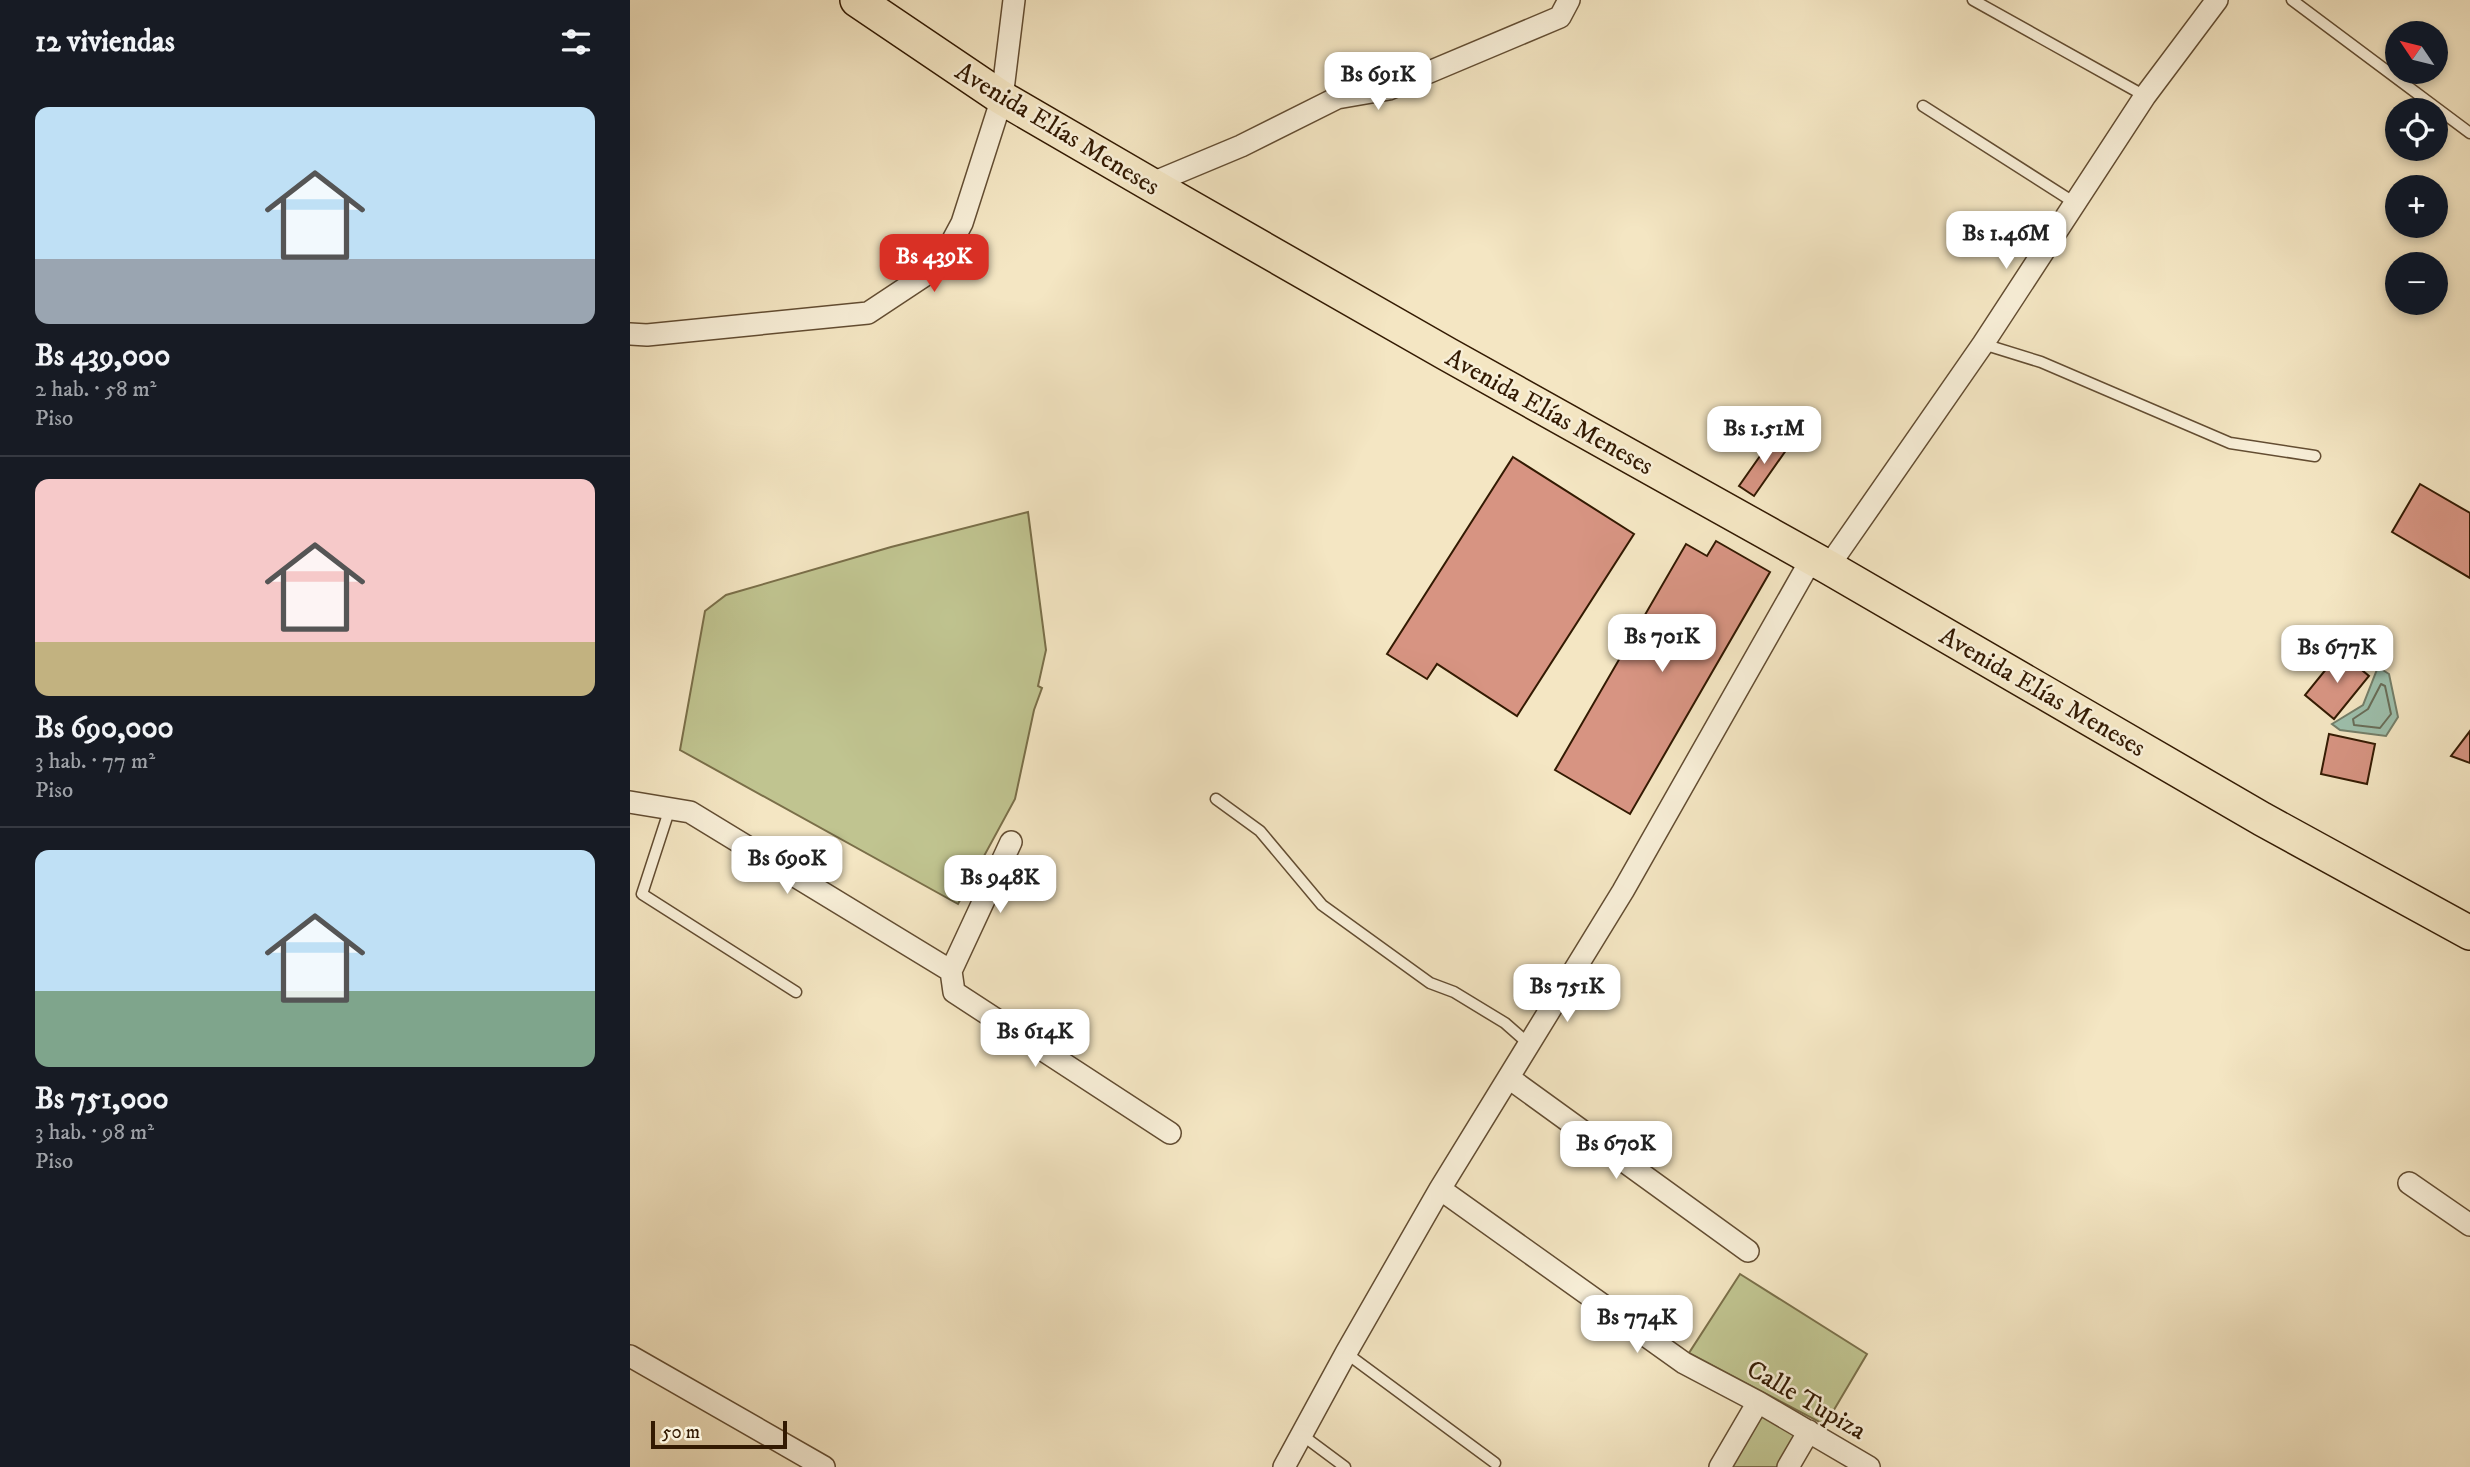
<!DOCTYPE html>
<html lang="es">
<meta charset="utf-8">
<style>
body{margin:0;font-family:"IM FELL DW Pica",serif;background:#242831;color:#f1f3f6;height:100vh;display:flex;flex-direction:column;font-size:26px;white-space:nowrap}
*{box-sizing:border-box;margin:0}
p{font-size:23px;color:#9ea1a6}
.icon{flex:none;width:38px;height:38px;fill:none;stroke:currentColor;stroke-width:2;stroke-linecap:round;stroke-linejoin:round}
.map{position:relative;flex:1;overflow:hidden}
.panel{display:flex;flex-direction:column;background:#171b24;width:630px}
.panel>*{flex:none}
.needle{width:46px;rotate:305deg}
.buttons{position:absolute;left:1755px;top:21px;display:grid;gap:14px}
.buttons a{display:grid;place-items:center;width:63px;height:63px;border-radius:50%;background:#171b24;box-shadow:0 4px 10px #0003;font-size:35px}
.scale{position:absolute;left:21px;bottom:18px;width:136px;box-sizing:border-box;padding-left:7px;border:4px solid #331a02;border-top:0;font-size:19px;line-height:24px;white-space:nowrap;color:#331a02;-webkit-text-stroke:5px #f8efd8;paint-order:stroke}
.price{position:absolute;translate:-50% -60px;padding:0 16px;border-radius:14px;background:#fff;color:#222;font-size:23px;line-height:46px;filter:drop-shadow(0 2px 4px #0008)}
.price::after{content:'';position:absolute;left:50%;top:42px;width:21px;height:16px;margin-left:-10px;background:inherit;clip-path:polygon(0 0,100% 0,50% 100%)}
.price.active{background:#d93025;color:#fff}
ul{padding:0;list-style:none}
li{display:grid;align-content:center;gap:14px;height:371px;padding:0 35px}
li+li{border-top:2px solid #363941}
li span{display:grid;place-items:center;height:217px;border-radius:14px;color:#555}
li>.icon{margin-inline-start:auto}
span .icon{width:126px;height:126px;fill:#fffc;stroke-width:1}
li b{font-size:30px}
h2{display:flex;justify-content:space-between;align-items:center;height:84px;padding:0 35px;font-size:30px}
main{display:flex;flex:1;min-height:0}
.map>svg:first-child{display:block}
.green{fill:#c0c490;stroke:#7a6f49;stroke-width:2}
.water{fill:#9dc0ad;stroke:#737e69;stroke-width:2}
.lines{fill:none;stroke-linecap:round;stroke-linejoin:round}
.shore{stroke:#686d58;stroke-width:2}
.building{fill:#d79482;stroke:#331a02;stroke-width:2}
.service-casing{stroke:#634d32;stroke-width:13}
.minor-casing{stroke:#634d32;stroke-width:24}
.primary-casing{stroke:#331a02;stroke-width:36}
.service{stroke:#f8efd8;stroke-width:10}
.minor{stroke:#f8efd8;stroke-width:21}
.primary{stroke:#f4e6c3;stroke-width:33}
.labels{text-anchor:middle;stroke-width:5;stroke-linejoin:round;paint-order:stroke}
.street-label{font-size:26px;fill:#331a02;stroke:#f8efd8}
</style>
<main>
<section class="panel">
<h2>12 viviendas<svg class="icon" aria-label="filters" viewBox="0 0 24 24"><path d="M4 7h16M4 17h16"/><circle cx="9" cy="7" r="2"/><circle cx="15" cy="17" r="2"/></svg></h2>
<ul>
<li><span style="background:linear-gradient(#bfe0f5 70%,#9aa5b1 0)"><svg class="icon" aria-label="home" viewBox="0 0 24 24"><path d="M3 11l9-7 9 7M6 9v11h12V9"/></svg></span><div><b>Bs 439,000</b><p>2 hab. · 58 m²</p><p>Piso</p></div></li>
<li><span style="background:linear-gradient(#f6c9c9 75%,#c2b280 0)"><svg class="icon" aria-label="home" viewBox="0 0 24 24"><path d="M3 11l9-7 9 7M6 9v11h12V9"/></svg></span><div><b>Bs 690,000</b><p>3 hab. · 77 m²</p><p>Piso</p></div></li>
<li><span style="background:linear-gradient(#bfe0f5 65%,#7fa58c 0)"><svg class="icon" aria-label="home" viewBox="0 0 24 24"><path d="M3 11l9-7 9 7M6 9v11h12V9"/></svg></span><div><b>Bs 751,000</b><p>3 hab. · 98 m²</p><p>Piso</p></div></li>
</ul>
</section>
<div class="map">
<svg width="1840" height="1467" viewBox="0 0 1840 1467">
<rect width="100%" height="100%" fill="#f4e6c3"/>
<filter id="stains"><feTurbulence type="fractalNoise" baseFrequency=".00286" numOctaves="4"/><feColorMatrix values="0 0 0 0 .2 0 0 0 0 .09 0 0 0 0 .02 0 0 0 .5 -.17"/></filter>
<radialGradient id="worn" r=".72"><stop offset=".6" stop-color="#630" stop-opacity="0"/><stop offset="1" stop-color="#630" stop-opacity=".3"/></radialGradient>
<path class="green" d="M398,512L416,650L408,686L412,688L404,710L385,799L328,904L50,750L75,611L96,595L261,547Z
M1110,1274L1237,1354L1195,1425L1059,1353Z
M1130,1417H1135L1164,1435V1441L1149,1467H1098Z"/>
<path class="water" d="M1748,667L1759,674L1768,717L1756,736L1710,730L1702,724L1733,705Z"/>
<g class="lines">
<path class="shore" d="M1751,684L1755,686L1761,714L1750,728L1724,725L1723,719L1738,709Z"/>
</g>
<path class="building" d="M1144,436L1159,446L1124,496L1109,486Z
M883,457L1004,534L887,716L807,664L797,679L757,654Z
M1790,484L1840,513V578L1762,532Z
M1086,541L1140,572L1000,814L925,770L1056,544L1077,556Z
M1710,652L1739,676L1704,719L1675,695Z
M1840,731V763L1821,756Z
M1699,734L1745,744L1737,784L1691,774Z"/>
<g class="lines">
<g class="service-casing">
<path id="service" d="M1343,0L1515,96
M1662,0L1840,133
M1293,106L1445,203
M1353,344L1411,362L1600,443L1685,456
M586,799L630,831L692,905L800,983L824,992L875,1023L900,1045
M40,808L12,894L166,992
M716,1353L865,1463
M672,1435L715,1467"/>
</g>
<g class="minor-casing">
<path id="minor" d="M520,184L611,146L707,98L759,89L930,17L939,0
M0,334L17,335L238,313L309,266L332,223L372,98L384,0
M1198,567L1353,344L1515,96L1587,0
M0,802L60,812L321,971
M381,842L321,971L324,992L540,1133
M879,1078L1118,1251
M1779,1183L1840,1225
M810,1189L1054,1363L1128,1402L1239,1467
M0,1356L194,1467
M654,1467L716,1353L810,1189L993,891L1182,558
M1090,1467L1128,1402
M1158,1467L1179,1431"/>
</g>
<g class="primary-casing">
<path id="primary" d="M227,0L372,98L520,184L817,354L1198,567L1632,819L1840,933"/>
</g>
<use href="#service" class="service"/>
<use href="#minor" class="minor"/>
<use href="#primary" class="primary"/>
</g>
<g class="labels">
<g class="street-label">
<text transform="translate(428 128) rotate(31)" y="9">Avenida Elías Meneses</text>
<text transform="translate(920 411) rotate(29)" y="9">Avenida Elías Meneses</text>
<text transform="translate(1413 691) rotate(30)" y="9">Avenida Elías Meneses</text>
<text transform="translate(1177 1399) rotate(30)" y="9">Calle Tupiza</text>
</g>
</g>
<rect width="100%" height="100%" filter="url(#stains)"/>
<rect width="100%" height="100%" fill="url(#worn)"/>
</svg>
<div class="buttons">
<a><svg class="needle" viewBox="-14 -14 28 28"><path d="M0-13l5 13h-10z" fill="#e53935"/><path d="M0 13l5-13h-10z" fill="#9ea1a6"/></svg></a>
<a><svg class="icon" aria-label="locate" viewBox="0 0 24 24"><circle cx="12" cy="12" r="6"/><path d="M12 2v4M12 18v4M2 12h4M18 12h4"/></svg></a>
<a>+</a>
<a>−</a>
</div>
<div class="scale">50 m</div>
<b class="price" style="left:748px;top:112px">Bs 691K</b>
<b class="price" style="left:1376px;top:271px">Bs 1.46M</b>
<b class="price active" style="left:304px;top:294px">Bs 439K</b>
<b class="price" style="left:1134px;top:466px">Bs 1.51M</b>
<b class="price" style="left:1032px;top:674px">Bs 701K</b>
<b class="price" style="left:1707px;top:685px">Bs 677K</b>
<b class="price" style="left:157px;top:896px">Bs 690K</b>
<b class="price" style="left:370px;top:915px">Bs 948K</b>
<b class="price" style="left:937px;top:1024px">Bs 751K</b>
<b class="price" style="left:405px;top:1069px">Bs 614K</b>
<b class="price" style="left:986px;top:1181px">Bs 670K</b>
<b class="price" style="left:1007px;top:1355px">Bs 774K</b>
</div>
</main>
